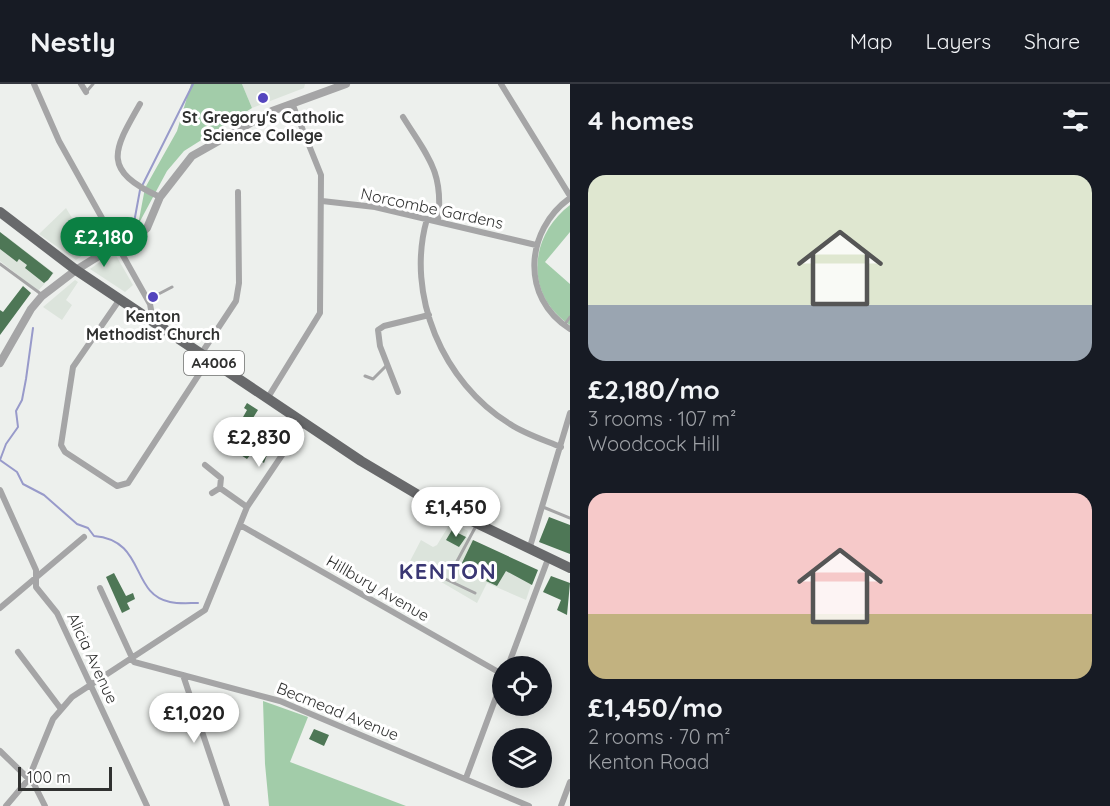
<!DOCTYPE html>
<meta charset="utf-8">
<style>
body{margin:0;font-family:Quicksand,sans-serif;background:#242831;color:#f1f3f6;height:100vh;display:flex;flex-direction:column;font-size:22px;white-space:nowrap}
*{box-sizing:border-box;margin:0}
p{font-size:20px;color:#9ea1a6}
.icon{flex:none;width:33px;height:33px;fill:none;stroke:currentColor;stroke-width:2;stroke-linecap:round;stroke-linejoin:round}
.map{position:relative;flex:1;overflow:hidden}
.sheet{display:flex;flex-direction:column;background:#171b24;width:540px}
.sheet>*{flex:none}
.controls{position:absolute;left:492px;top:572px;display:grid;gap:12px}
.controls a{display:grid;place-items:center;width:60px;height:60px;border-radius:50%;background:#171b24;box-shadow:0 3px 15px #0003;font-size:30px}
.scale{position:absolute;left:18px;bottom:15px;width:94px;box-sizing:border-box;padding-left:6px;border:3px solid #303130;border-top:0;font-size:16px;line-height:21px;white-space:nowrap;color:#303130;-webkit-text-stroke:4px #fff;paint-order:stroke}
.price{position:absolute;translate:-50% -51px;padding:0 14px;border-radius:21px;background:#fff;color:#222;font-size:20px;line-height:39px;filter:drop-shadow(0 2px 3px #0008)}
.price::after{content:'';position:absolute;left:50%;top:36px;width:18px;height:14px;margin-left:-9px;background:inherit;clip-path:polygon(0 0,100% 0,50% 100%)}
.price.current{background:#0b8043;color:#fff}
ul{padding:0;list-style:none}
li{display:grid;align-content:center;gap:12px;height:318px;padding:0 18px}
li span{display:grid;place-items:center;height:186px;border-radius:18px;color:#555}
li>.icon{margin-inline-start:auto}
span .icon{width:108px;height:108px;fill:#fffc;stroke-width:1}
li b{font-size:26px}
h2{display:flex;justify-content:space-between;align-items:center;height:72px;padding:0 18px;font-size:26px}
header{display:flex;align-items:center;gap:36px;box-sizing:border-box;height:84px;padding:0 30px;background:#171b24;border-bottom:2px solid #363941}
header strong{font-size:28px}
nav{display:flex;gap:33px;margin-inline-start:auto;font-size:21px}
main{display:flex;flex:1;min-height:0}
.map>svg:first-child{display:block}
.built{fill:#dce4dc}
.green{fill:#a2cca9}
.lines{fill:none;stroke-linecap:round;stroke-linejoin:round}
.stream{stroke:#989aca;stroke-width:2}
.building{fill:#4e7756}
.service{stroke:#a5a5a6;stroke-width:3}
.minor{stroke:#a5a5a6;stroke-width:6}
.tertiary{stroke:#a5a5a6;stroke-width:8}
.primary{stroke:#68696b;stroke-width:10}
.poi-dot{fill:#5546be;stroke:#fff;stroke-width:2}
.labels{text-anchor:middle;stroke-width:6;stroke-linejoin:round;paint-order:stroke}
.shield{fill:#fff;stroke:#6e6f6e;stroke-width:1.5}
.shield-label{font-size:15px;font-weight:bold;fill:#303130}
.poi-label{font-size:16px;font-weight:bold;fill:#303130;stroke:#fff}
.street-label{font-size:16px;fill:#303130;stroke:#fff}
.district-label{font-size:22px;font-weight:bold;letter-spacing:1.5px;fill:#3a3773;stroke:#fff}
</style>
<header>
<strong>Nestly</strong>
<nav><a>Map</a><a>Layers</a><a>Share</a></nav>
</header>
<main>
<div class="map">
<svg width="570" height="722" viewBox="0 0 570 722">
<rect width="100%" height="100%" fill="#edf0ed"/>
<path class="built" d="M242,0H305L304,4L252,24Z
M66,124L81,149L96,141L106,155L76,176L39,150Z
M6,152L54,189L38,207L0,177V158Z
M114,168L133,201L125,208L90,185Z
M75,196L78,198L66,216L72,221L62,236L43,223Z
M451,438L468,447L466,453L472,456L536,486L526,516L487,499L477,519L409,479L421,456L433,463L437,461Z"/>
<path class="green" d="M191,0H242L252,24L184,67L167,87L138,141L145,104L177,47Z
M570,121V148L545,178L570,200V241C524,211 529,152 570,121Z
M263,617L308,633L290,678L406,722H269L265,680Z"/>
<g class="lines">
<path class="stream" d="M133,144L140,106L193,0
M33,244L26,295L22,316L16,327L18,343L6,360L0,376L17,388L23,400L44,411L77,440L88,444L94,452C146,456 130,510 170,518C179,520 189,519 198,519"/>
</g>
<path class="building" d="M0,148L53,189L48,196L44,199L25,184L27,181L19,175L17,178L0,165Z
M23,202L31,209L0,251V226L3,228Z
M247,319L258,326L244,348L268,368L264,379L251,370L247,375L233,366L237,361L230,356L247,326L244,324Z
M549,433L570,441V470L539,458Z
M452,446L466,453L459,463L446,456Z
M473,456L538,486L532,501L506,487L497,502L486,497L488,494L461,481Z
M114,489L126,512L133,509L135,515L127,519L130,525L122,529L106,493Z
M551,492L570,499L567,531L557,526L561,516L543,508Z
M314,645L329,651L324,662L309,655Z"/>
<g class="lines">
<path class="service" d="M87,7L93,0
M0,180L41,210
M149,215L172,203
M565,240L570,233
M365,292L373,295L387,281
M543,423L570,434
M439,492L454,499L455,481L476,442
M454,499L475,509"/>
<path class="minor" d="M34,0L59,57L150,220L153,237
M81,0L86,8
M501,0L570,112
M140,20C113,67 101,86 160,113
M403,33C428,73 444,88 438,137
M570,114C525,146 520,214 570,245
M322,117L375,123L536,161
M427,135C405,211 443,299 510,340C525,350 544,356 561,363
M120,215L73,283L61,361L65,368L117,402L128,399L209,275
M201,270L236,217L239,199L238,108
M398,308L380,262L378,246L384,242L429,231
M267,315L320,229L321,91L292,19
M205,381L221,394L220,404L212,409
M220,404L247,423
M0,406L36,486V503L57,529L147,722
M240,441L502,590
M529,466L570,329
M100,504L134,578L280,617L529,722
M0,524L84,453
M18,568L61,625
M508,582L548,475
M183,591L227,722
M0,667L34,700L45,722
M466,694L502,597
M6,722L28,696L53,635L72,613L205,526L247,423L303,340
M561,722L570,698"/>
<path class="tertiary" d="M0,279L31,225L42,212L76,186L118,160L137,153L147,144L160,113L192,72L272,27L346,0"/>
<path class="primary" d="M0,128L76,186L361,377L420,412L570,484"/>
</g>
<g class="poi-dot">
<circle cx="263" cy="14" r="6"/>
<circle cx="153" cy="213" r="6"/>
</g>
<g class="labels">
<rect class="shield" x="184" y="267" width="60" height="24" rx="4.5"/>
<g class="shield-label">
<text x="214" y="284">A4006</text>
</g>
<g class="poi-label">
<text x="263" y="39">St Gregory's Catholic<tspan x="263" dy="18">Science College</tspan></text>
<text x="153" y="238">Kenton<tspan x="153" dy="18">Methodist Church</tspan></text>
</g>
<g class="street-label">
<text transform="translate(432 124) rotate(12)" y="6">Norcombe Gardens</text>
<text transform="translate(378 504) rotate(30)" y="6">Hillbury Avenue</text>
<text transform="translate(93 574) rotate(65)" y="6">Alicia Avenue</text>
<text transform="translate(338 627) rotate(22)" y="6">Becmead Avenue</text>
</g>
<g class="district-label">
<text x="448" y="495">KENTON</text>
</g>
</g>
</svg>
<div class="controls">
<a><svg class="icon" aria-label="locate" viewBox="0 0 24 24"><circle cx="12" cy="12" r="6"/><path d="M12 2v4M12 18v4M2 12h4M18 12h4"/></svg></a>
<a><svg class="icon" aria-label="layers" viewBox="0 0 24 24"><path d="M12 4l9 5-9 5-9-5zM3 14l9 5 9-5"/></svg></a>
</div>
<div class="scale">100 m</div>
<b class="price current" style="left:104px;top:184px">£2,180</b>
<b class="price" style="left:259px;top:384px">£2,830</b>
<b class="price" style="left:456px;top:454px">£1,450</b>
<b class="price" style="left:194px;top:660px">£1,020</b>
</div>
<section class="sheet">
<h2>4 homes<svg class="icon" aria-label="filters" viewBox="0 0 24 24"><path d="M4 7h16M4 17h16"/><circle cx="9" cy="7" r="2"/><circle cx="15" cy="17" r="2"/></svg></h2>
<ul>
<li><span style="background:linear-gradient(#dfe7d0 70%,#9aa5b1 0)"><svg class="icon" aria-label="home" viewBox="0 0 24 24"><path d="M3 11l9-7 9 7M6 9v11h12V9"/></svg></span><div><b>£2,180/mo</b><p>3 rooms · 107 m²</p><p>Woodcock Hill</p></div></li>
<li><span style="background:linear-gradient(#f6c9c9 65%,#c2b280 0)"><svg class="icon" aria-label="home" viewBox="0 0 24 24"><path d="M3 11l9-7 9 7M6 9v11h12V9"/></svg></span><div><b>£1,450/mo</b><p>2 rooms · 70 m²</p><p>Kenton Road</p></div></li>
</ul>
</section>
</main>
